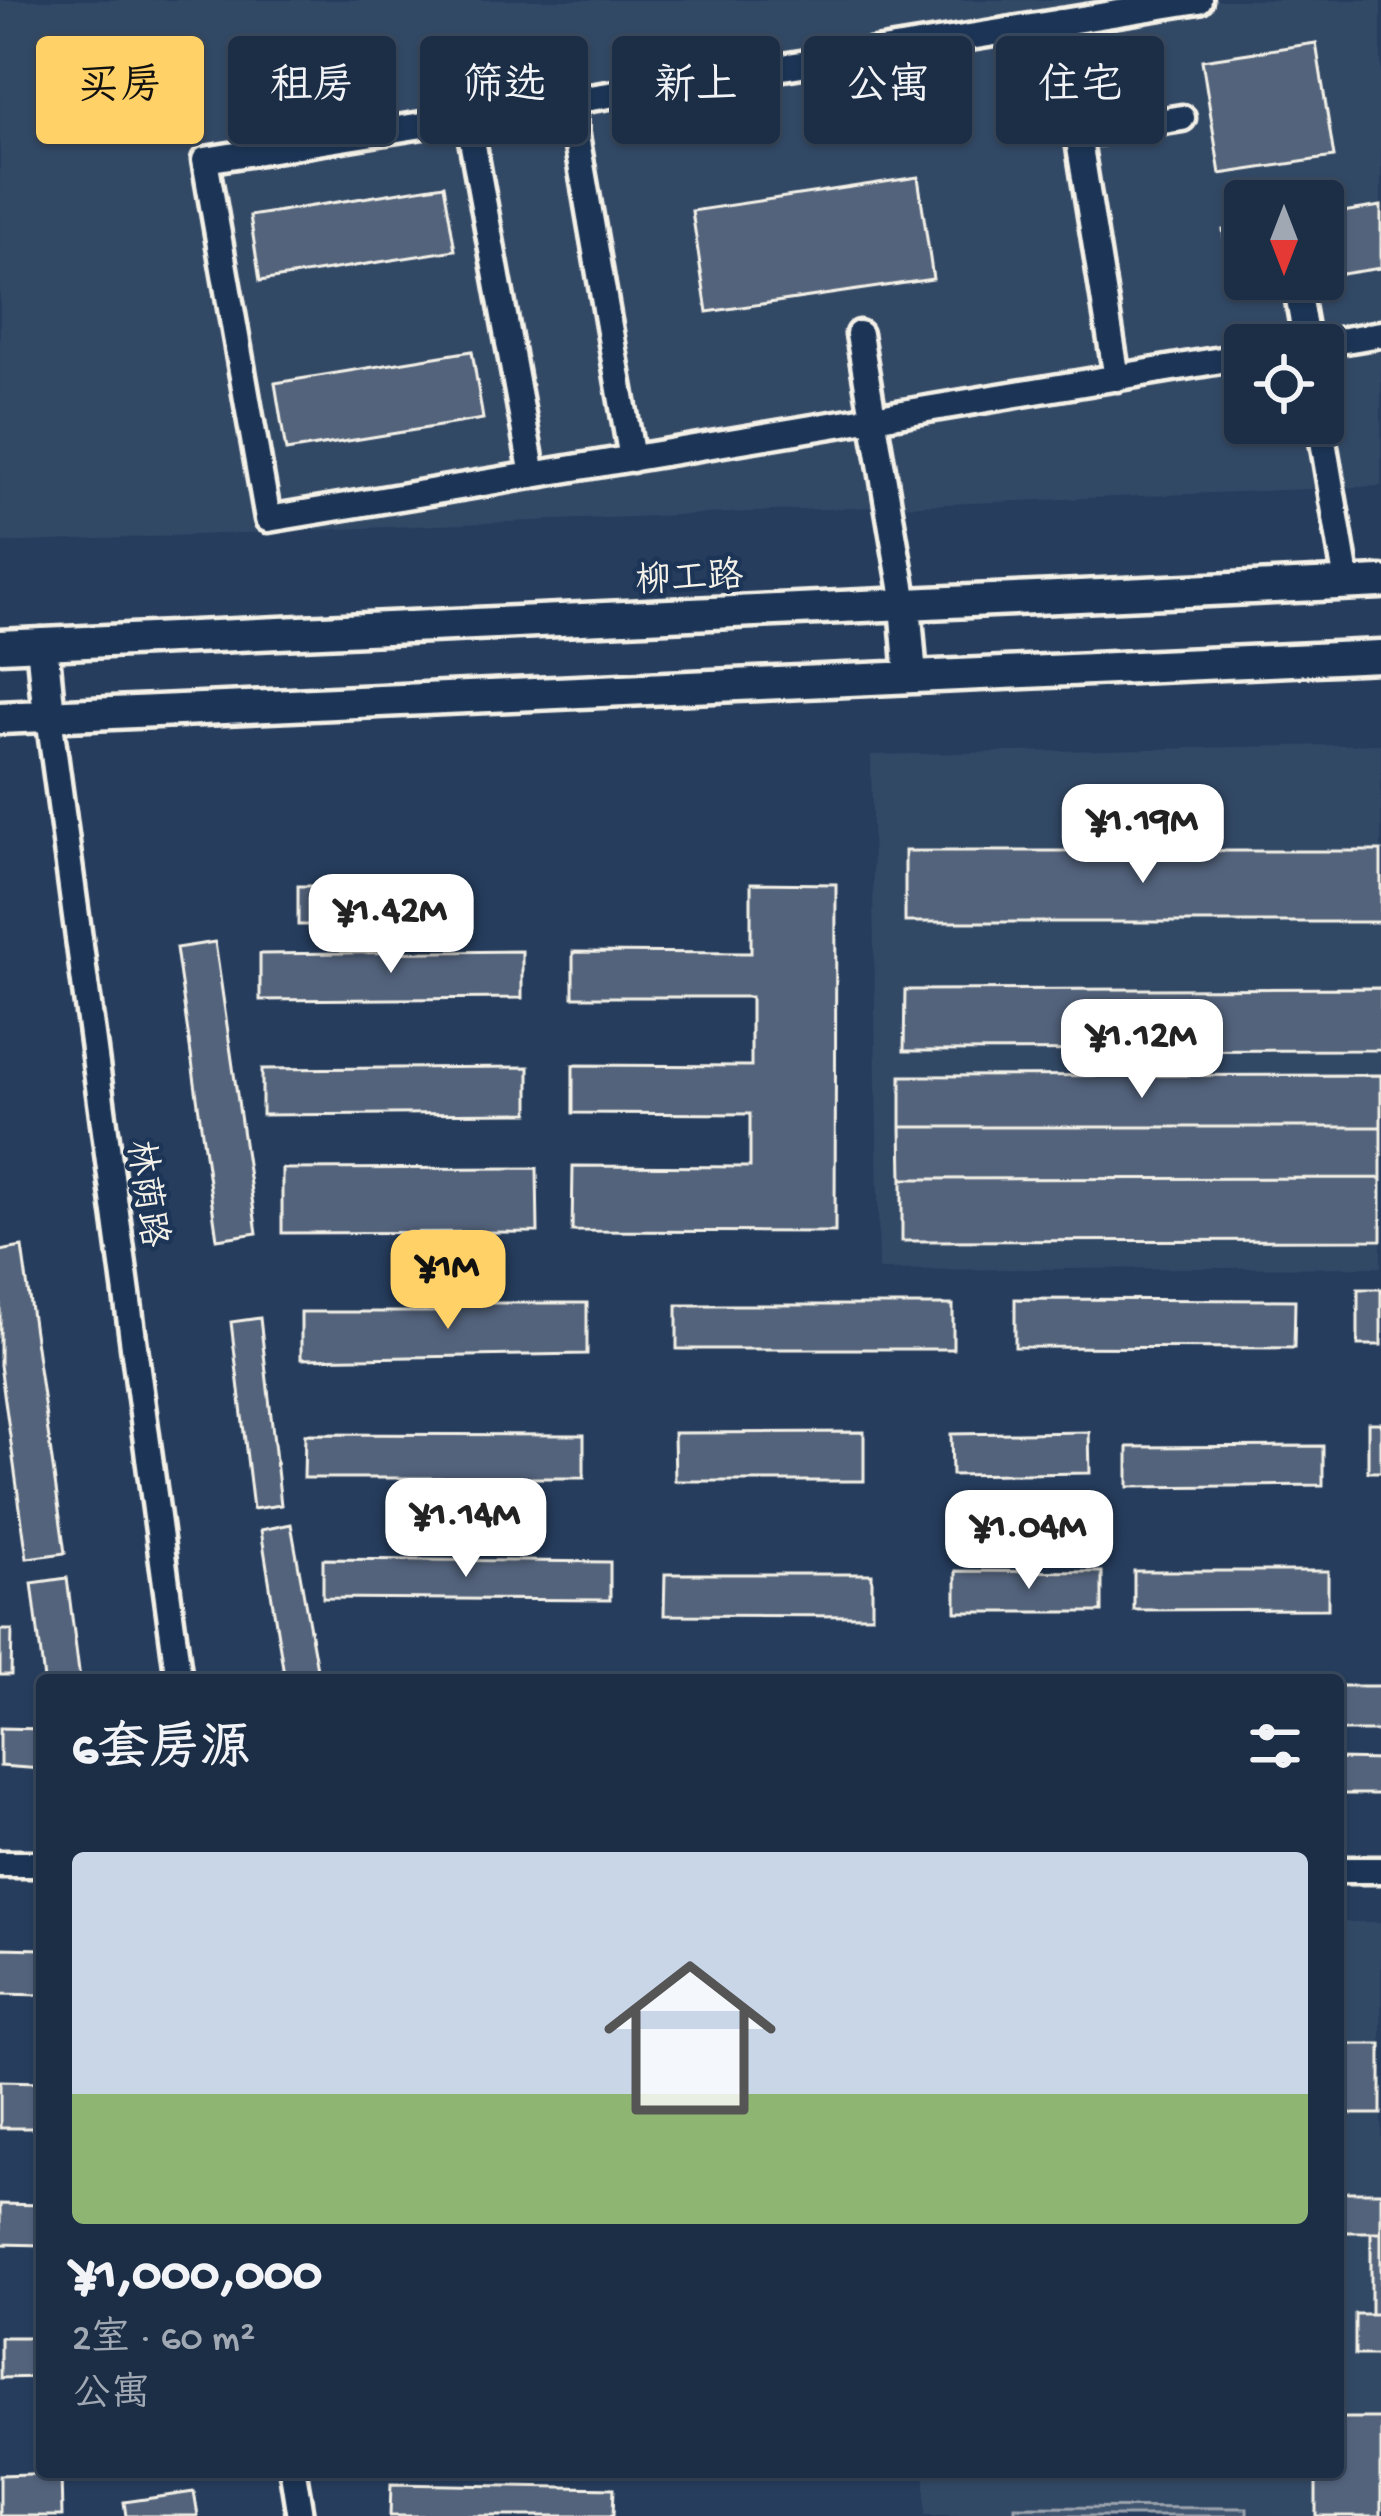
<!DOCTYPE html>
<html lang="zh">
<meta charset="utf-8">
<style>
body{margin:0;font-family:"Gochi Hand","LXGW WenKai TC",sans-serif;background:#25364d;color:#f1f3f6;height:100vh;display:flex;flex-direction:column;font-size:45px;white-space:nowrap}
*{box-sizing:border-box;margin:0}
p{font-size:39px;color:#a0a8b3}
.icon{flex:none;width:66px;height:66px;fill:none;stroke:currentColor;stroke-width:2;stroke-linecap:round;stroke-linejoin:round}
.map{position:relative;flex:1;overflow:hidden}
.panel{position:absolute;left:36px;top:1674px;width:1308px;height:804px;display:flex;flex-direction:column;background:#1c2e46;border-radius:12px;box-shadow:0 3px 9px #0004,0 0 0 3px #3a4a5f}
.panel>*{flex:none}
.guide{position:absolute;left:36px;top:36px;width:1311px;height:108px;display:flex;gap:24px}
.needle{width:78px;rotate:180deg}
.fabs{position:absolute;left:1224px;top:180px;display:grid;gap:24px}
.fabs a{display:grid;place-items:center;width:120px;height:120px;border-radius:12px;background:#1c2e46;box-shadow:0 3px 9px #0004,0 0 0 3px #3a4a5f;font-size:60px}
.price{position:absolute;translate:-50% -102px;padding:0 27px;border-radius:24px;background:#fff;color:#222;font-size:39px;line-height:78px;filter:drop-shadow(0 3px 6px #0008)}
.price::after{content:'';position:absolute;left:50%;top:72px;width:36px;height:27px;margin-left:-18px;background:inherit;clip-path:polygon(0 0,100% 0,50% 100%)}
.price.on{background:#ffd166;color:#111}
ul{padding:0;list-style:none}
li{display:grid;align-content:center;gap:24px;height:636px;padding:0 36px}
li span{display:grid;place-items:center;height:372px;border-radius:12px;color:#555}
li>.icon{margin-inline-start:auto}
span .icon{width:216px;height:216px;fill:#fffc;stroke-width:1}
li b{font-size:51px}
h2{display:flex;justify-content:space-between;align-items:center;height:144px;padding:0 36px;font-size:51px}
.pill{padding:0 42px;border-radius:12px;background:#1c2e46;box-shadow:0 3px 9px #0004,0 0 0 3px #3a4a5f;font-size:42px;line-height:108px}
.pill.on{background:#ffd166;color:#111}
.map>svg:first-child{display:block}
.built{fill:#334966;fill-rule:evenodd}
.green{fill:#40546f;stroke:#9aa2ac;stroke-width:3}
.building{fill:#52647b;stroke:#f4f1e8;stroke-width:3}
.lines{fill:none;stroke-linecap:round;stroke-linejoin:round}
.minor-casing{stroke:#f4f1e8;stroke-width:33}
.major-casing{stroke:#f4f1e8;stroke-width:39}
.minor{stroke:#1d3557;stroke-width:24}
.major{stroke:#1d3557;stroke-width:30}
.labels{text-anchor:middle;stroke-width:9;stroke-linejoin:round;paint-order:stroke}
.street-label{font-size:36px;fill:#f4f1e8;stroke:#1d3557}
</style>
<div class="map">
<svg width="1381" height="2516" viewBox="0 0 1381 2516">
<rect width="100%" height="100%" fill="#263d5d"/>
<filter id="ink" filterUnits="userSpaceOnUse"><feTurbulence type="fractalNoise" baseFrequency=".00833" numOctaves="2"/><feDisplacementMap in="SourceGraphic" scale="24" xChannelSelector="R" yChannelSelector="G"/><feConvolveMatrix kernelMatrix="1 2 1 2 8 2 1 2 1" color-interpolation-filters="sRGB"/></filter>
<g filter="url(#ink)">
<path class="built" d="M0,0H1381V486L0,543ZM1245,201H1323V279H1245ZM1245,345H1323V423H1245Z
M1381,744V1267L879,1270L871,755Z
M1338,1922H1381V2516H925V2472H1338Z"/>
<path class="green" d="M1015,2507L1247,2508V2516H1015Z"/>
<path class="building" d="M1316,43L1334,157L1220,174L1202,60Z
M918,177L933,279L707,312L692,211Z
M444,185L455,250L260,281L250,216Z
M1381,206V268L1323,277V215Z
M1245,227V279H1308L1232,291L1223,230Z
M472,351L483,419L286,451L275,383Z
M905,851H1381V922H905Z
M751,883L836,884L835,1232L572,1231L573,1166L750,1167V1114L573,1113V1065L751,1066V997H573V952L751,953Z
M298,886H383V925H298Z
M215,942L257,1233L217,1239L176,948Z
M522,951V998L260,1000V954Z
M1381,988V1050L904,1051L905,990Z
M529,1067V1113L262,1115V1069Z
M1381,1075V1127H901V1076Z
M901,1127H1381V1178L902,1179Z
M537,1168L538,1232L282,1233V1169Z
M1381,1178V1240L902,1241V1179Z
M22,1247L65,1553L27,1558L0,1365V1251Z
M1358,1289H1381V1345H1358Z
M1015,1299L1295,1300L1294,1348L1015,1347Z
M445,1303H587V1354L301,1359V1312H445Z
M677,1305H953V1349H677Z
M260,1318L281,1505L253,1509L231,1322Z
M1368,1423H1381V1472H1368Z
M864,1432V1481H675L674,1433Z
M1089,1432L1090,1473L952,1475L951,1434Z
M305,1434L584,1435V1478H304Z
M1323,1446V1485L1128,1487V1447Z
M291,1524L319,1680H285L261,1530Z
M323,1559L610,1562V1600L323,1598Z
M956,1571L1102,1572V1612H956Z
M1134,1571H1328V1609L1134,1610Z
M665,1574H872V1616L664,1615Z
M67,1578L80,1680H44L32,1583Z
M0,1630H12L11,1675H0Z
M1338,1686H1381V1731H1338Z
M0,1728L42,1729V1769L0,1766Z
M1338,1759L1381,1760V1794H1338Z
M0,1948L42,1949V1995L0,1994Z
M1338,2044H1381V2114H1338Z
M0,2081L42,2082V2128H0Z
M1338,2192H1381V2232H1338Z
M0,2204L42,2205V2245L0,2244Z
M1371,2232H1381V2314H1371Z
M1355,2314H1381V2355H1355Z
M0,2337H42V2377L0,2378Z
M1338,2418H1381V2516H1316V2472H1338Z
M61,2473L62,2516H0V2475Z
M391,2484L614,2488L613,2516H390Z
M194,2492L198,2516H126L124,2502Z"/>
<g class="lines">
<g class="minor-casing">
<path id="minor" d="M1199,0L205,160L268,519L1245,356
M1060,22L1117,378
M570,101L632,459
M468,118L533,475
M1078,135L1182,118
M1299,300L1307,345
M859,334L905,604
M1315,345L1381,334
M1320,423L1347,583
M49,716L179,1680
M0,1864H42
M1338,1870H1381
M293,2472L300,2516"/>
</g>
<g class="major-casing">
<path id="major" d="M905,604L911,677
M42,644L49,716
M0,646L1381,582
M0,718L1381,656"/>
</g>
<use href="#minor" class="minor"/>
<use href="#major" class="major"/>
</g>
</g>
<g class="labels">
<g class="street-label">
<text transform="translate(689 575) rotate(-3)" y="13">柳工路</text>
<text transform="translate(150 1193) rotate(82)" y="13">林荫路</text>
</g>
</g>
</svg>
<div class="fabs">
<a><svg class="needle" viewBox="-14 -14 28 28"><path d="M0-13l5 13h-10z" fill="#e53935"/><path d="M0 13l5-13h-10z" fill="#a0a8b3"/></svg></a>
<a><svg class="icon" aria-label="locate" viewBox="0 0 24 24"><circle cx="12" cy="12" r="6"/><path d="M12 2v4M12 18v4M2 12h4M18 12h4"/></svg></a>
</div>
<b class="price" style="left:1143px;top:886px">¥1.19M</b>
<b class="price" style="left:391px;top:976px">¥1.42M</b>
<b class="price" style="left:1142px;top:1101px">¥1.12M</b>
<b class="price on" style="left:448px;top:1332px">¥1M</b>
<b class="price" style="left:466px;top:1580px">¥1.14M</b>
<b class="price" style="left:1029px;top:1592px">¥1.04M</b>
<div class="guide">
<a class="pill on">买房</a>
<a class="pill">租房</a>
<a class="pill">筛选</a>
<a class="pill">新上</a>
<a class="pill">公寓</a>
<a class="pill">住宅</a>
</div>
<section class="panel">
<h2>6套房源<svg class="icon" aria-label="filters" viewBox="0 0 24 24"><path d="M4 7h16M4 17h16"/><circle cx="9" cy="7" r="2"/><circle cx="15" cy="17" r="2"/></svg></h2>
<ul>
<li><span style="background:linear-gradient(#c9d6e8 65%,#8fb573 0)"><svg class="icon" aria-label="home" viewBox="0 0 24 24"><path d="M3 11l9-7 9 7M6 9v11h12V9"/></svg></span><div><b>¥1,000,000</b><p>2室 · 60 m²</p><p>公寓</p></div></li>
</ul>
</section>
</div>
